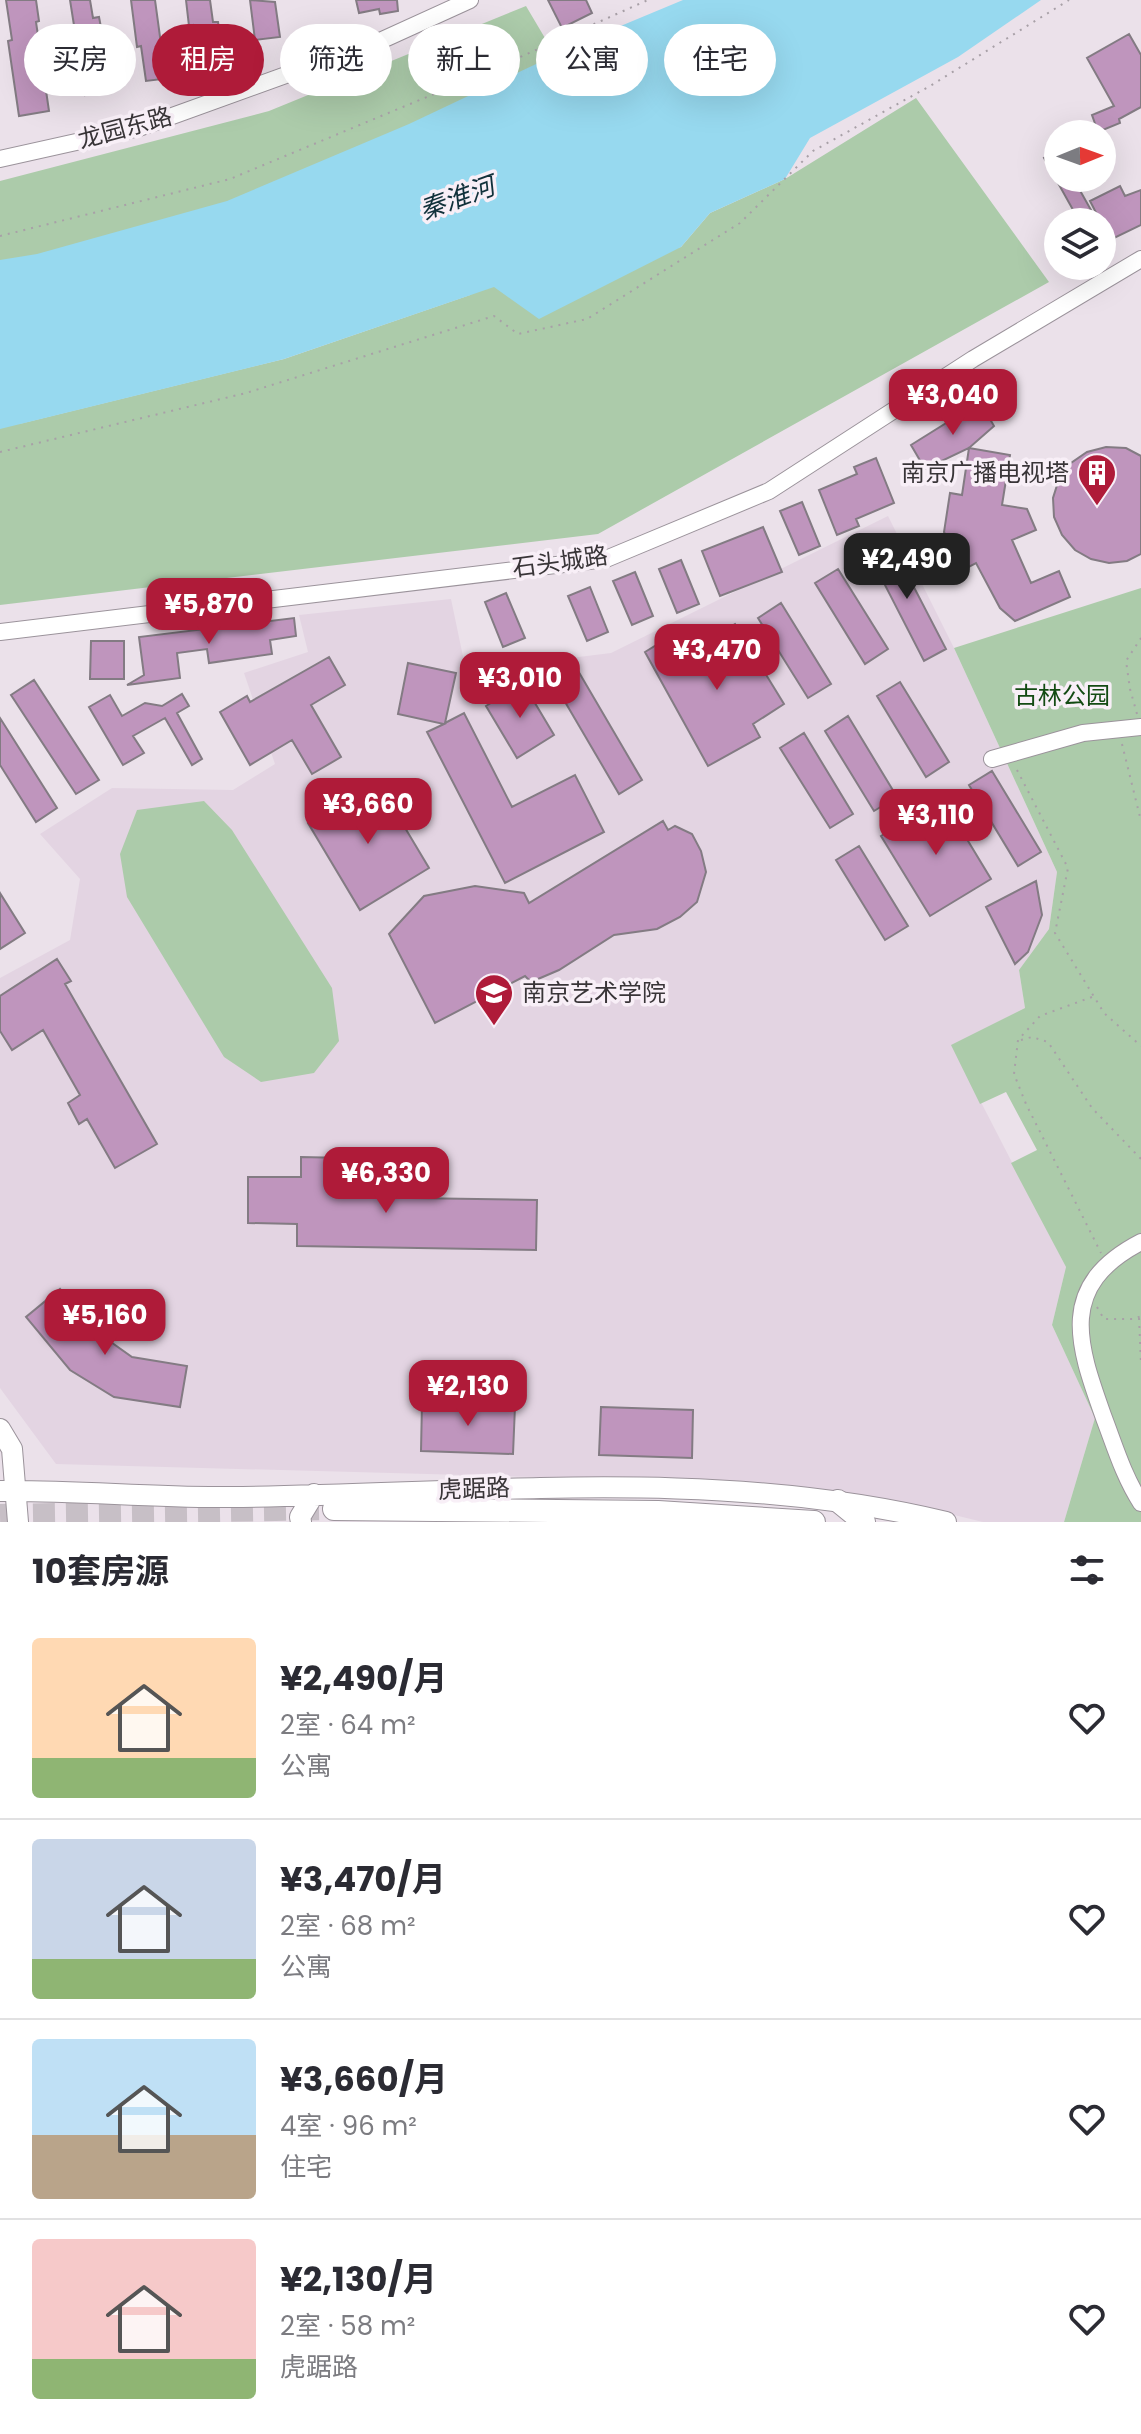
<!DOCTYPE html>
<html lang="zh">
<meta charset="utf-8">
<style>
body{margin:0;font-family:Poppins,"Noto Sans SC",sans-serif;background:#f7f7f7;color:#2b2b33;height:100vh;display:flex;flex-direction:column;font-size:30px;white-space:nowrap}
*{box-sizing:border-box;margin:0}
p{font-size:26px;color:#7c7c81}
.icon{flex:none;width:44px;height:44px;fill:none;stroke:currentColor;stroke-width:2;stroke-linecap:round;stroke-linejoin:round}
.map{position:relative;height:1522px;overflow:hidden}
.sheet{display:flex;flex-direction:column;background:#fff;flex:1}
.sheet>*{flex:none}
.guide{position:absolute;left:24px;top:24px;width:1094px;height:72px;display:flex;gap:16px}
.needle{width:52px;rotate:89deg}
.fabs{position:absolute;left:1044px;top:120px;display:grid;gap:16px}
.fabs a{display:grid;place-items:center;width:72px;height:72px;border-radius:50%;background:#fff;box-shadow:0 8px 32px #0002;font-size:40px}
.price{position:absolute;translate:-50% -68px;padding:0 18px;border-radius:16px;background:#af1b39;color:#fff;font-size:26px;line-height:52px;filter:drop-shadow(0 2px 4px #0008)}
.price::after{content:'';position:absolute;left:50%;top:48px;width:24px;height:18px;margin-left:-12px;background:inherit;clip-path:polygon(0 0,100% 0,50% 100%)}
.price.on{background:#222;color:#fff}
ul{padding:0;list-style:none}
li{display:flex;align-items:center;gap:24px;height:200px;padding:0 32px}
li+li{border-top:2px solid #e1e1e2}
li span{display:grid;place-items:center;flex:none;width:224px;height:160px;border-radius:8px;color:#555}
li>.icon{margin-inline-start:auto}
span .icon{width:96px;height:96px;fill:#fffc;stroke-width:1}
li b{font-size:34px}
h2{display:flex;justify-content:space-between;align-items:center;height:96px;padding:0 32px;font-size:34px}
.pill{padding:0 28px;border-radius:36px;background:#fff;box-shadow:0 8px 32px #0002;font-size:28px;line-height:72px}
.pill.on{background:#af1b39;color:#fff}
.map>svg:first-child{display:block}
.built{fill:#e3d4e2}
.green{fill:#accbaa;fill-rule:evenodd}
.water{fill:#97d9ef}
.building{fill:#bf95bd;stroke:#837b83;stroke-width:2}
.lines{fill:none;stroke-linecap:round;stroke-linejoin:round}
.highway-tunnel{stroke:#c7bfc6;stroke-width:22;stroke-dasharray:22 11;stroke-linecap:butt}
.minor-casing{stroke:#9b939b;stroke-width:18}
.major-casing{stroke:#9b939b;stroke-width:22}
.highway-casing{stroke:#9b939b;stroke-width:24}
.path{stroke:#a8a0a7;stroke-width:2;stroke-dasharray:2 6;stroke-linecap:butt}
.minor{stroke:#fff;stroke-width:16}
.major{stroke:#fff;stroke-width:20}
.highway{stroke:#fff;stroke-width:22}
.labels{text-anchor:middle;stroke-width:7;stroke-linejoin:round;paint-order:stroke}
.street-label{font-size:24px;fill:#393538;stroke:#f8eff7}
.poi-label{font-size:24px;fill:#393538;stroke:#f8eff7;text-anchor:end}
.park-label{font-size:24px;fill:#134b13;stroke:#f8eff7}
.water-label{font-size:26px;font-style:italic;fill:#11313b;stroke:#f8eff7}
</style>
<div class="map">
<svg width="1141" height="1522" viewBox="0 0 1141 1522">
<rect width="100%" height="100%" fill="#ebe1ea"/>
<path class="built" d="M888,516L954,648L1057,872L1049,929L1019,970L1025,1008L952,1046L1066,1267L1052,1325L1095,1418L1064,1522H983L913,1505L722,1482L56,1464L0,1388V978L70,940L80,879L40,834L112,788L233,790L275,764L244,673L308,652L299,615L451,599L466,671L611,653Z"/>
<path class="green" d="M526,6L555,55L494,286L681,247L710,213L785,179L916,98L1049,282L598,534L0,605V181L269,111ZM473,294L284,359L19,424Z
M1141,588V1522H1064L1095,1418L1052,1325L1066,1267L1011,1163L1037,1150L1006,1092L980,1104L951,1045L1025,1008L1019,970L1049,929L1057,872L954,648Z
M204,801L232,830L332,988L339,1041L314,1073L261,1082L224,1057L127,897L120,854L137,810Z"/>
<path class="water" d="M683,0H1041L958,57L810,138L785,179L710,213L681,247L539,319L494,287L284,359L0,429V260L37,254L227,201L409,124L587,40Z"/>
<path class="building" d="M6,0H36L39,21L36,22L49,111L19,116L8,41L12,40Z
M70,0H90L93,18L99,17L103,38L95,40L100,64L108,63L112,91L85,95Z
M131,0H155L161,44L166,43L171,78L146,81L141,46L137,47Z
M186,0H210L213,22H218L223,56L198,60L193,25L189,26Z
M250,0L275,2L280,37L255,40Z
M356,0H397L398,11L380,14L379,9L359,13Z
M548,0H586L592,13L562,28Z
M1129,34L1141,55V107L1119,119L1120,123L1098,132L1092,115L1114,106L1087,58Z
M1058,150V178H1073L1091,210L1077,217L1044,158Z
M1120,186L1125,196L1141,190V225L1110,240L1090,201Z
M980,402L994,426L969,448L925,469L911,445Z
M1106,447L1126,448L1141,456V554L1127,561L1109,563L1091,559L1075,550L1062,535L1054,517L1053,498L1059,479L1071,463L1087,452Z
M969,448L1010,455L1002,505L1027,509L1036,530L1012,540L1031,583L1059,571L1070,597L1015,621L1000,608L976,563L963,570L944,532L950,493L962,495Z
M876,458L894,503L856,519L859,526L837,535L819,490L857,474L854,467Z
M802,502L820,546L799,555L780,511Z
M763,527L782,572L720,596L702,551Z
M890,541L946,649L924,661L868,552Z
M681,560L699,604L677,613L659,569Z
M838,569L888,649L865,664L815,583Z
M635,572L653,616L632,625L613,581Z
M590,587L608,632L587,641L568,596Z
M506,593L525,638L503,647L485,602Z
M781,603L831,684L808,698L758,618Z
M294,618L296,636L270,640L272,654L209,663L207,649L177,653L180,678L127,685L144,675L139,637Z
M735,624L784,704L753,724L760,737L708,766L645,652L663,641L674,660Z
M91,641H124V679H90Z
M329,657L345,685L311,705L341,757L312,774L292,740L250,765L220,712L247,696L250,702Z
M408,663L456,673L445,723L464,713L512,807L575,775L604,832L505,883L427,732L444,724L398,714Z
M577,669L642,780L619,794L554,683Z
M34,680L99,780L76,794L11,695Z
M900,682L949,762L926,777L877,696Z
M523,683L554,735L517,758L486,706Z
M182,694L189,706L177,713L202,759L192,765L165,718L133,736L144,753L123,765L89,707L110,695L122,716L145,703L162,706Z
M848,716L897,797L874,811L825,731Z
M0,718L57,808L36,822L0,765Z
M804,733L853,814L830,828L780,748Z
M992,771L1041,852L1018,866L969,785Z
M377,781L429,868L360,910L308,823Z
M942,798L991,879L930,916L881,836Z
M663,821L668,830L675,826L692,834L701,851L706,872L697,902L680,917L657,929L614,935L559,970L531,982L525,976L435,1023L389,934L424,896L475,886L524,893L529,903Z
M859,846L908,926L885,940L836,860Z
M1036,881L1042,915L1028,952L1015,964L986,907Z
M0,893L25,933L0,949Z
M57,959L71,981L65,984L157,1144L115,1168L87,1119L79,1124L68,1103L80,1095L43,1030L12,1050L0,1031V996Z
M301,1157L345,1158L344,1197L537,1200L536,1250L297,1246V1224L248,1223V1177H301Z
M60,1289L94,1330L132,1357L187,1366L180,1407L114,1397L70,1370L26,1317Z
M422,1403L515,1406L513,1454L421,1451Z
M601,1407L693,1410L692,1458L599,1455Z"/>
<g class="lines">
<path class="highway-tunnel" d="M0,1515L334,1509"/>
<g class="minor-casing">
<path id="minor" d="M0,159L139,128L380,41L470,0
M0,632L606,559L769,491L973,359L1141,259
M992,759L1083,733L1141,727
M1141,1242C1056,1286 1078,1345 1104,1418C1115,1447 1124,1477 1141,1503"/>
</g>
<g class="major-casing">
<path id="major" d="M0,1429L12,1449L18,1522
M0,1491C77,1490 153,1498 230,1497C469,1495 710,1465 946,1522
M301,1522L300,1517L314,1494"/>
</g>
<g class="highway-casing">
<path id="highway" d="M838,1501L864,1522
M334,1509L658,1512L814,1522"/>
</g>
<path class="path" d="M0,236L230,179L482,74L648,0
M0,452L246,393L494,316L518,334L587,319L740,223L813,151L930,86L1069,0
M1137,714L1130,689L1126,661L1141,638
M1122,744L1141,821
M1017,770L1068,868L1055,933L1104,1013L1141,1046
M1092,997L1040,1016L1018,1040L1014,1074L1026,1104L1101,1253
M1021,1040L1032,1037L1048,1042L1092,1108L1141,1159
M1097,1307L1104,1319H1134L1141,1316
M1139,1318L1141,1363"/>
<use href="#minor" class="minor"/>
<use href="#major" class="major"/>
<use href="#highway" class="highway"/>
</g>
<defs>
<g id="building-pin" transform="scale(2)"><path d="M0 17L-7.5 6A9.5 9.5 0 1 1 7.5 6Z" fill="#af1b39" stroke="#f8eff7"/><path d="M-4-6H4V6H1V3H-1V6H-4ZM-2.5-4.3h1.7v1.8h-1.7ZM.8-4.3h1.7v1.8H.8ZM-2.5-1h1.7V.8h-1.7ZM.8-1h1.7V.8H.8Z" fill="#fff"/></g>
<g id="university-pin" transform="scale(2)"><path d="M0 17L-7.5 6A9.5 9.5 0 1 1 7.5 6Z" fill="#af1b39" stroke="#f8eff7"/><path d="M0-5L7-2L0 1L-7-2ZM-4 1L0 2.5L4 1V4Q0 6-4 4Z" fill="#fff"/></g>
</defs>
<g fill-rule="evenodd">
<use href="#building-pin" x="1097" y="473"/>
<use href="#university-pin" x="494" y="993"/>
</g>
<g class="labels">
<g class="street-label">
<text transform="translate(125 128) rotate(-15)" y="8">龙园东路</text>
<text transform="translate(560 562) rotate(-8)" y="8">石头城路</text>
<text transform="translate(474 1489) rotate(-2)" y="8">虎踞路</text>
</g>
<g class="poi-label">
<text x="1069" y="481">南京广播电视塔</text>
<text x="522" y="1001" text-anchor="start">南京艺术学院</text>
</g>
<g class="park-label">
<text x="1062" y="704">古林公园</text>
</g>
<g class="water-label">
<text transform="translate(457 198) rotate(-20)" y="9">秦淮河</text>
</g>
</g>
</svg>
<div class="fabs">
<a><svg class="needle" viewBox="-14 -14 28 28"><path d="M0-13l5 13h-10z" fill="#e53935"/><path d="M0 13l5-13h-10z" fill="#7c7c81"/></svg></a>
<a><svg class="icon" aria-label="layers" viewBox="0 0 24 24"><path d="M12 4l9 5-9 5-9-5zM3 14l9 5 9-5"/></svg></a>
</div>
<b class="price" style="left:953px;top:437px">¥3,040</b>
<b class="price on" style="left:907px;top:601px">¥2,490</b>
<b class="price" style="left:209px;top:646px">¥5,870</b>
<b class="price" style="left:717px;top:692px">¥3,470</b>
<b class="price" style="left:520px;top:720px">¥3,010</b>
<b class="price" style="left:368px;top:846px">¥3,660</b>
<b class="price" style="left:936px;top:857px">¥3,110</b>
<b class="price" style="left:386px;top:1215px">¥6,330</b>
<b class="price" style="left:105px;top:1357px">¥5,160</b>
<b class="price" style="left:468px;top:1428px">¥2,130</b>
<div class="guide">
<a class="pill">买房</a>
<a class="pill on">租房</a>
<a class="pill">筛选</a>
<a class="pill">新上</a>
<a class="pill">公寓</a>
<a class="pill">住宅</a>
</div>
</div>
<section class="sheet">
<h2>10套房源<svg class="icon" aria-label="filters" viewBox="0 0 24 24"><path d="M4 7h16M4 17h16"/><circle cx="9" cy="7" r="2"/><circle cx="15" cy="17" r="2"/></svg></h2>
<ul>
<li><span style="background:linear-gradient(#ffd9b3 75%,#8fb573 0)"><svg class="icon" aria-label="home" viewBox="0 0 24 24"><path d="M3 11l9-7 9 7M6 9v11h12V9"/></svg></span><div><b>¥2,490/月</b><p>2室 · 64 m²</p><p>公寓</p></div><svg class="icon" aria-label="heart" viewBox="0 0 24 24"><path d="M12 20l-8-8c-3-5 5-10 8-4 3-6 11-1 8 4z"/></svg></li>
<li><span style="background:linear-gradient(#c9d6e8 75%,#8fb573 0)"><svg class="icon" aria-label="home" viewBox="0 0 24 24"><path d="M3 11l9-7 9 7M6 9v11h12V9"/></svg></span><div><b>¥3,470/月</b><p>2室 · 68 m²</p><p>公寓</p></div><svg class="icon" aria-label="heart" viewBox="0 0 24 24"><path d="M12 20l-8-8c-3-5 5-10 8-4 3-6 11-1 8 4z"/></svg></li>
<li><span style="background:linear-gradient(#bfe0f5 60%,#b9a48a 0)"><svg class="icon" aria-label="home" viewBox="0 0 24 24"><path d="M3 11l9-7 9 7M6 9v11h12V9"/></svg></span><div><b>¥3,660/月</b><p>4室 · 96 m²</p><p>住宅</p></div><svg class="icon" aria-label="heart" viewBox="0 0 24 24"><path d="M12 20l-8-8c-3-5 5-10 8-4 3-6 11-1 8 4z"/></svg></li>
<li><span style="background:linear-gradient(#f6c9c9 75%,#8fb573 0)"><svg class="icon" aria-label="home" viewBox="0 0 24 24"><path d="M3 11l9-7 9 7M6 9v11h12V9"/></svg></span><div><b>¥2,130/月</b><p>2室 · 58 m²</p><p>虎踞路</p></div><svg class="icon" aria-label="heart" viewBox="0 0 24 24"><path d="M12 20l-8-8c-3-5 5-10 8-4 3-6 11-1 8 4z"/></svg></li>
</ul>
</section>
